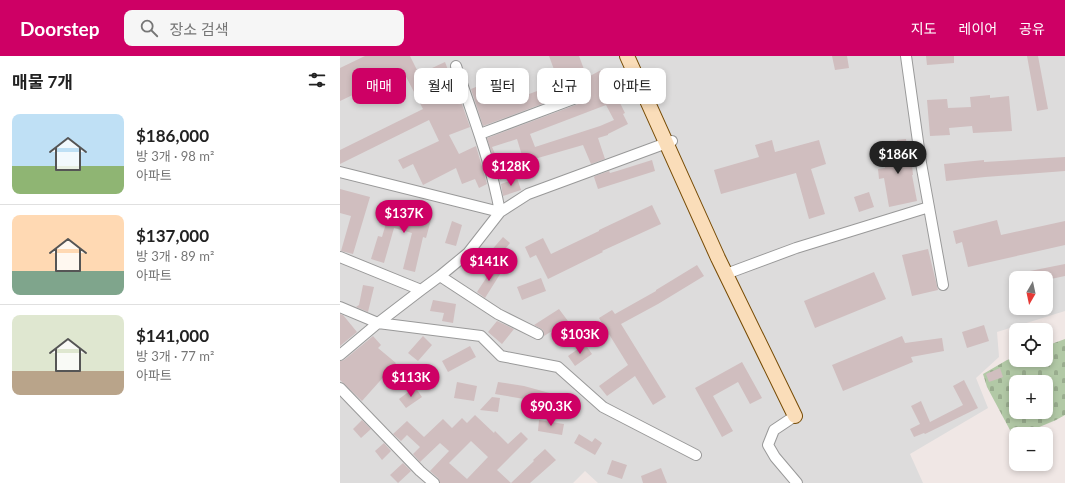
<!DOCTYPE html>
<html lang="ko">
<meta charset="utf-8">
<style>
body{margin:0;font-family:Lato,"Noto Sans KR",sans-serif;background:#f6f6f6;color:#222;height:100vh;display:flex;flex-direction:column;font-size:15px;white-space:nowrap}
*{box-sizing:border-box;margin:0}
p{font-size:13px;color:#767676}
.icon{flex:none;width:22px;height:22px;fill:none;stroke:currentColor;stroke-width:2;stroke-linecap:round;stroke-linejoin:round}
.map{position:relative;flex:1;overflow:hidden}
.details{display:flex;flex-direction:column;background:#fff;width:340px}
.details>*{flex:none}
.guide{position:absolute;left:12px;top:12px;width:380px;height:36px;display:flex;gap:8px}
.needle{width:26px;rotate:189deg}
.buttons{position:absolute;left:669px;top:215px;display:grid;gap:8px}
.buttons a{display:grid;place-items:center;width:44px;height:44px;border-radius:8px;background:#fff;box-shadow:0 2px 6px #0003;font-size:20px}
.price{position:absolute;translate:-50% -34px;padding:0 9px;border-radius:14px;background:#ce0065;color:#fff;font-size:13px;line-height:26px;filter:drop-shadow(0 1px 2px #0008)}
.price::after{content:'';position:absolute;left:50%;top:24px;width:12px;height:9px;margin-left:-6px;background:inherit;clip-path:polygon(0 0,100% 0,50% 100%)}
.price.current{background:#222;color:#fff}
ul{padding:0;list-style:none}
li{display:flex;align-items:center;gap:12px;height:100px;padding:0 12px}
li+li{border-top:1px solid #e0e0e0}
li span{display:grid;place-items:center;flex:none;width:112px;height:80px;border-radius:8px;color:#555}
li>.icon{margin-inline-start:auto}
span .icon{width:48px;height:48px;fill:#fffc;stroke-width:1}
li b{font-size:17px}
h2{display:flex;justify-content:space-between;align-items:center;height:48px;padding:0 12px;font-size:17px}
.pill{padding:0 14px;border-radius:8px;background:#fff;box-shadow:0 2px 6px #0003;font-size:14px;line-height:36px}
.pill.current{background:#ce0065;color:#fff}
header{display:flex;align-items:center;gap:24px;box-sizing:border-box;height:56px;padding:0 20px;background:#ce0065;color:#fff}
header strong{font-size:19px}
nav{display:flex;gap:22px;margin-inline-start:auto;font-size:14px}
.search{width:280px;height:36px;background:#f6f6f6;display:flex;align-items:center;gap:10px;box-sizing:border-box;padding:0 14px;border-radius:8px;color:#767676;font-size:15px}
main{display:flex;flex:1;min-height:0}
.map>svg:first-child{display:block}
.residential{fill:#dddcdc;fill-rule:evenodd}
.cemetery{fill:url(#cemetery-stones);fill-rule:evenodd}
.building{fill:#d0bebf;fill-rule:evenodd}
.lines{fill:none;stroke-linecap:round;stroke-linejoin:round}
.street-casing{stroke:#999;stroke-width:12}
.secondary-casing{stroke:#774b04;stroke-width:16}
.street{stroke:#fff;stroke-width:10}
.secondary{stroke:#faddb9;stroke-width:14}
</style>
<header>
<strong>Doorstep</strong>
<div class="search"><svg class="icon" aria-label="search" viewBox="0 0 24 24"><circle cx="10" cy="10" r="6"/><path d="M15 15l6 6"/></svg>장소 검색</div>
<nav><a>지도</a><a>레이어</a><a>공유</a></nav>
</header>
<main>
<section class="details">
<h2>매물 7개<svg class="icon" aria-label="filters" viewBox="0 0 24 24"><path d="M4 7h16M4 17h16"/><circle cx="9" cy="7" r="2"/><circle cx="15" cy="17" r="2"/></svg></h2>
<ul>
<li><span style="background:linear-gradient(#bfe0f5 65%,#8fb573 0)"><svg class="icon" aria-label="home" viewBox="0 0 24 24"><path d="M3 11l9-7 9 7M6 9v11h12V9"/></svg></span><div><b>$186,000</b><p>방 3개 · 98 m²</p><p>아파트</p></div></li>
<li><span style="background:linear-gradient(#ffd9b3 70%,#7fa58c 0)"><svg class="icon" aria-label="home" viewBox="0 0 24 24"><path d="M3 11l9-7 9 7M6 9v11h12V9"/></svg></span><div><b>$137,000</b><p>방 3개 · 89 m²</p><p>아파트</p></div></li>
<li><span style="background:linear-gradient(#dfe7d0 70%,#b9a48a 0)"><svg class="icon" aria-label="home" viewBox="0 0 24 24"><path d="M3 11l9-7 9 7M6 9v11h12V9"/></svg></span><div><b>$141,000</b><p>방 3개 · 77 m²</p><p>아파트</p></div></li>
</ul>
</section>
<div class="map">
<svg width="725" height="427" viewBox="0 0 725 427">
<defs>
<pattern id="cemetery-stones" width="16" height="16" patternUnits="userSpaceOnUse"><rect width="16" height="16" fill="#b2c9a6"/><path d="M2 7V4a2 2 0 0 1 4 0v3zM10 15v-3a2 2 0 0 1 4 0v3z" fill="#99ac8e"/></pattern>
</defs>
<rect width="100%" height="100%" fill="#f0e7e5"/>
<path class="residential" d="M0,0H725V255L657,276L659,301L636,322L648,352L570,398L583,427H258L245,415L233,427H0ZM676,222H706V252H676Z"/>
<path class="cemetery" d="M725,283V359L716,364L685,377L671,376L647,331L643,318L667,304L676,301V304H706V290ZM676,326H706V356H676Z"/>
<path class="building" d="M25,0H70L79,18L105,6L110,19L85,30L94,48L118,37L130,71L109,79L119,98L136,90L147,128L139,132L135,123L122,128L116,112L83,129L73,108L63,113L58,104L99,85L89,64L0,108V94L83,53L63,15L0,45V12Z
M209,0H239L245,16L248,14L250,20L263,13L285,57L283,58L288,68L268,78V79L258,82L265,103L251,108L243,89L184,106L177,83L152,91L160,109L164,122L160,124L147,82L246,45L249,43L250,37L248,34L242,33L143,70L131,33L148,26L146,21L162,14L164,19L177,14L187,38L189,37V38L219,27ZM266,49L274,64L260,70L195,91L190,78Z
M492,0H507L509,12L495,14Z
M586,0H614V7L587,9Z
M687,0H698L708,53L697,55Z
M650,39V42L669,40L672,75L633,77L632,70L609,72L610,79L590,80L587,44L607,43L608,52L631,51L630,41Z
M566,83L569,109H572L573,119H572L577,145L549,151L544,122L539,123L538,113L545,112L542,92L557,90V84Z
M432,84L435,96L479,84L486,108L471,113L485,158L469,163L456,117L381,138L374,114L419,101L415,89Z
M725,101V115L645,121L606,125L604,108L644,104V106Z
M312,104L315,115L258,133L254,121L255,120L269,115L270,117L277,115Z
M177,122L181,134L163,140L161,128Z
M0,133L30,141L13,198L1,195L11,160L0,157Z
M529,136L534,151L519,156L514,141Z
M52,147L65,151V153L92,160L86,182L83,181L75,216L63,213L72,177L54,172L44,207L31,203L38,180L42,181Z
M312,149L321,168L262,195L263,196L208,223L196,199L190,202L185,191L203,182L211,198L259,175V174Z
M657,164L661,179L725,165V189L628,211L622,186L616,188L613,175Z
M112,165L122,169L116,190L105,187Z
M163,181L170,187L157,203L149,197Z
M588,193L598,234L572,240L562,199Z
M725,208V220L706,224V222H676L675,218Z
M357,209L364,220L318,248L281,268L326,341L313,349L295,320L267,340L259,330L288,309L259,262L272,254L275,258L316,235V234Z
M154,210L162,215L145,242L137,236Z
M534,216L546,243L475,272L464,245Z
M201,222L206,235L182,244L177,231Z
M23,229L34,231L28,256L16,251L19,249Z
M93,244L116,248L113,267L102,265L104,257L90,255Z
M219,253L228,265L204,280L203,274L194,269Z
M0,258L3,259L17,276L0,290Z
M157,265L174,273L162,288L148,276Z
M644,269L649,285L627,292L622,276Z
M33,280L41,289L38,292L56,307L22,345L0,324V305L4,304Z
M83,280L92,289L78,305L68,297Z
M562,280L565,287L602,282L604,295L571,301L573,306L503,335L492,309Z
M245,288L252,298L235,310L228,300Z
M130,290L136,301L108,316L102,305Z
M402,306L422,342L410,348L398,326L373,340L393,375L382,381L355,332Z
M660,312L663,321L649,326L646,318Z
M624,324L638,352L585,378L584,377L574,381L570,373L580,368L571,350L581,345L590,366L623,349L613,330Z
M117,326L137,330L134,345L114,342Z
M158,326L184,330L235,344L232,355L184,342V343L155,338Z
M75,331L82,341L66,352L59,343Z
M152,341L160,342L158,356L140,354Z
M135,359L154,377L155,375L168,388L181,376L188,383L157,414L171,427H100L98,422L90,415L109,395L100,387L80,406L73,398L80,391L67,379L61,385L53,378L67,365L84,381L103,363L112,372L122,362L127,367ZM131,385L148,401L127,423L109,407Z
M22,364L31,373L21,382L13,373Z
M199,364L224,368L222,379L198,375Z
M239,378L252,386L255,382L262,387L255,399L234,387Z
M44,387L51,395L42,404L35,395Z
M205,393L216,404L190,427H171L194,405L193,404Z
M272,404L287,409L282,423L267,418Z
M63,407L71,415L58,427L50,419Z
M321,412L327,427H303L301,420Z"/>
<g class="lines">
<g class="street-casing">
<path id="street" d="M566,0L581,107L603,229
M140,78L244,39
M0,116L160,156C151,106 132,58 116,10
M0,201L81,234
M386,218L456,192L589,151
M100,220L158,258L198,278
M0,251L38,267L141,280L161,300L218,311L263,351L356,399
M0,299L38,267L81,234L100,220L128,197L160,156L188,138L332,85
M0,332L80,415L94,427
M455,360L434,374L428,389L435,401L457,427"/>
</g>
<g class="secondary-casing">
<path id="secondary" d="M287,0L378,202L455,360"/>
</g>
<use href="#street" class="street"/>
<use href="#secondary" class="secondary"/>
</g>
</svg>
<div class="buttons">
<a><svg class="needle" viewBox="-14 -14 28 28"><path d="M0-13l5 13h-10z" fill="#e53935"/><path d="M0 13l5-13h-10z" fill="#767676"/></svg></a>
<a><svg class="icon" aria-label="locate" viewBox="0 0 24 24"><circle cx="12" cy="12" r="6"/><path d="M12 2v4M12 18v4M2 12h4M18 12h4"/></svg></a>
<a>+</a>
<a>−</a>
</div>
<b class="price current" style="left:558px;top:119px">$186K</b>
<b class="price" style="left:171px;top:131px">$128K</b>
<b class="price" style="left:64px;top:178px">$137K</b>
<b class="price" style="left:149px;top:226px">$141K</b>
<b class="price" style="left:240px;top:299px">$103K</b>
<b class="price" style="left:71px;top:342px">$113K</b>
<b class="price" style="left:211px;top:371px">$90.3K</b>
<div class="guide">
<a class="pill current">매매</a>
<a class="pill">월세</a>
<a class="pill">필터</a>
<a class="pill">신규</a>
<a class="pill">아파트</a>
</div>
</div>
</main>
